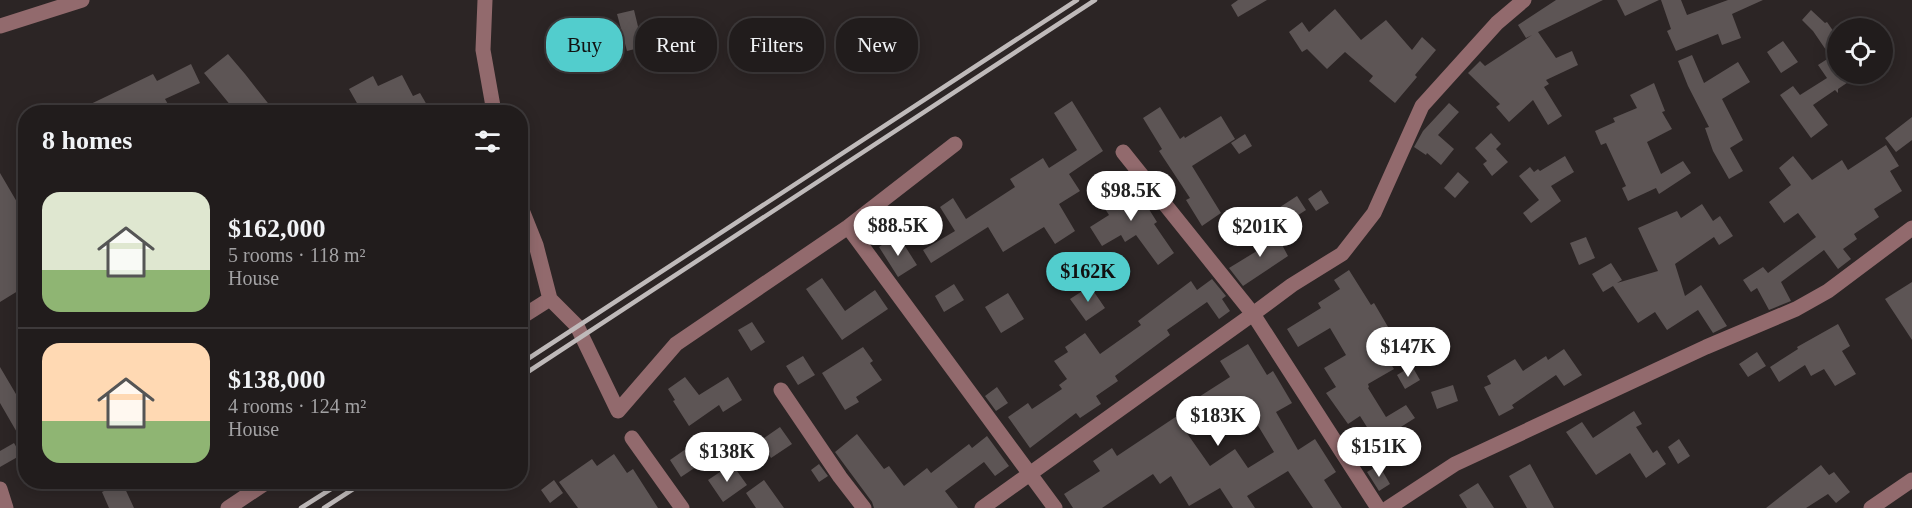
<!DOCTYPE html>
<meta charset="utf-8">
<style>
body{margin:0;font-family:Georgia,serif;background:#2d2929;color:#f1f3f6;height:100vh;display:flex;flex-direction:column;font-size:22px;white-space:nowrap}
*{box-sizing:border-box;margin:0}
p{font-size:20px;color:#a2a1a3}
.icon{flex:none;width:33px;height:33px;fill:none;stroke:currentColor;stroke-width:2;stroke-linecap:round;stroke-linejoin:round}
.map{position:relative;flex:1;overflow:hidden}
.side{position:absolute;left:18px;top:105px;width:510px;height:384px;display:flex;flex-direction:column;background:#211c1c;border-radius:24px;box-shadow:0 3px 15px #0003,0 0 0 2px #3e3a3b}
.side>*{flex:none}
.guide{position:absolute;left:546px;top:18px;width:570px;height:54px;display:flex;gap:12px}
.fabs{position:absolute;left:1827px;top:18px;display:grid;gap:12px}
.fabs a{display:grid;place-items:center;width:66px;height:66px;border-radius:50%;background:#211c1c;box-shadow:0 3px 15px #0003,0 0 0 2px #3e3a3b;font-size:30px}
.price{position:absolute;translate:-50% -51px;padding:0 14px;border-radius:21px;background:#fff;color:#222;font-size:20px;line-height:39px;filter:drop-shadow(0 2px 3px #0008)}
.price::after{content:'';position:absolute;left:50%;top:36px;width:18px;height:14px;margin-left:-9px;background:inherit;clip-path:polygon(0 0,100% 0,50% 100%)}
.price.selected{background:#52cdcd;color:#111}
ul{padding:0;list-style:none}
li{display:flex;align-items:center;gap:18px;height:150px;padding:0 24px}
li+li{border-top:2px solid #3e3a3b}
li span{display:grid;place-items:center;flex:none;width:168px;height:120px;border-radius:18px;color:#555}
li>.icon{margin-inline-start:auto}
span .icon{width:72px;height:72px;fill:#fffc;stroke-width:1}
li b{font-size:26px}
h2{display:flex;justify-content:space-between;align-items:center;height:72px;padding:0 24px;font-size:26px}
.pill{padding:0 21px;border-radius:24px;background:#211c1c;box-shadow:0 3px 15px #0003,0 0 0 2px #3e3a3b;font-size:21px;line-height:54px}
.pill.selected{background:#52cdcd;color:#111}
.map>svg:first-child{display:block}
.building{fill:#5d5555;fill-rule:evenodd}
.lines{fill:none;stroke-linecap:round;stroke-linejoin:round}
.minor{stroke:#926a6d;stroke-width:15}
.rail{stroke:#bfbaba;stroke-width:4.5}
</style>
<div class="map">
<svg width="1912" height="508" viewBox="0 0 1912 508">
<rect width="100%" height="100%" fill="#2c2525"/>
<path class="building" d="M1238,0H1267L1238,17L1231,5Z
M1556,0H1603L1538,32L1556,58L1572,51L1578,65L1546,80L1549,84L1544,87L1562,116L1548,125L1533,100L1509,122L1496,107L1500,104L1468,73L1480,61L1485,66L1532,35L1526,38L1518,25Z
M1617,0H1659L1625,16Z
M1661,0H1681L1687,15L1728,0H1763L1732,14L1741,38L1722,45L1718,34L1676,51L1667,31L1671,29Z
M1335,9L1361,40L1386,20L1412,50L1422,37L1436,50L1415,75L1417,77L1395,103L1369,81L1373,76L1345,52L1327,69L1307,49L1302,52L1289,32L1302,22L1309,32Z
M634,10L643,47L627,51L617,14Z
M1811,10L1825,23L1827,22L1838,38V43L1826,50L1813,31L1802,20Z
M1783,41L1798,62L1781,73L1767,52Z
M1838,52V74H1860L1838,89V93L1835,90L1813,105L1828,125L1811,138L1780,95L1793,86L1800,95L1827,78L1818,65Z
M228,54L245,74L275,112H236L218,90L204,73Z
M1692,55L1704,83L1738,62L1750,82L1722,99L1743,140L1730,148L1743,171L1729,179L1713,151L1705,128L1709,127L1688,86L1678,61Z
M191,64L200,83L165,99L169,106L155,112H74L153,74L157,81Z
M402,75L413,96L420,93L431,112H362L349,89L373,76L378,86Z
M1654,83L1665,111L1662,112L1672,129L1647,142L1661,174L1683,161L1691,173L1659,194L1656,188L1628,201L1622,188L1626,186L1606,143L1601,145L1595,131L1615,122L1613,118L1637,108L1630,95Z
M1072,101L1103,151L1069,174L1080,191L1059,204L1075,231L1055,244L1044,227L1003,252L988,227L931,263L923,250L955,231L940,207L953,198L966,219L1015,187L1010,179L1043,158L1049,168L1077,150L1054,113Z
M1449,103L1459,112L1438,135L1454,149L1441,165L1427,153L1426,155L1414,147L1423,131Z
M1160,107L1180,139L1184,136L1185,138L1221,116L1235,139L1192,166L1221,213L1202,226L1186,200L1190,198L1159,151L1162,149L1143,118Z
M1912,117V140L1896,152L1885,138Z
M1491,133L1501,144L1496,149L1508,162L1492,176L1483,164L1487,161L1475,148Z
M1245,134L1252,146L1239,154L1231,143Z
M1886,145L1899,166L1890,171L1902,191L1874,209L1879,217L1854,234L1857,239L1843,249L1851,259L1838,269L1824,250L1781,282L1791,301L1769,310L1757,288L1751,292L1743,280L1763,267L1768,273L1816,237L1798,213L1784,223L1769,202L1791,185L1779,168L1793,156L1812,180L1842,160L1848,170Z
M1565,156L1574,172L1551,186L1561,201L1531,223L1523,213L1539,200L1519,176L1530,167L1534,172L1538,169L1540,171Z
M1458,172L1469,182L1455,198L1444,188Z
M0,173L17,202L26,197V286L0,302Z
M1130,179L1157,222L1154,224L1174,253L1158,265L1136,235L1125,242L1121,235L1102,246L1090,227L1109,215L1098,198Z
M1321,190L1329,203L1316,211L1308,199Z
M1297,196L1306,210L1286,223L1277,209Z
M1702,204L1713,221L1720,216L1733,236L1719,245L1714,237L1675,264L1685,296L1701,285L1727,326L1713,333L1698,310L1667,330L1655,312L1638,323L1613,286L1603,292L1592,274L1611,263L1622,280L1617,283L1658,271L1638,228L1677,211L1681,218Z
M1272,226L1288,256L1243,286L1229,268L1265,246L1258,235Z
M1586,237L1595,258L1579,265L1570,243Z
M892,238L897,247L903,243L917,265L898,277L879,247Z
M1349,270L1371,305L1374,303L1391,332L1377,342L1394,369L1368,384L1369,387L1368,388L1386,417L1406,405L1415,418L1393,432L1403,449L1387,459L1360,416L1348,424L1326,393L1336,387L1324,368L1346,355L1330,328L1298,347L1287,329L1321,308L1318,303L1340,289L1334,280Z
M822,278L845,311L875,290L888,309L842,340L806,289Z
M1212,279L1226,296L1222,299L1230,311L1219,319L1207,302L1167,330L1170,335L1115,376L1118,381L1096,396L1101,404L1080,418L1076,413L1030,448L1008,417L1028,403L1032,409L1062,389L1059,385L1067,379L1054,361L1068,352L1065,347L1085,333L1100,354L1141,325L1138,321L1191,281L1197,290Z
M1912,282V340L1885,299Z
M954,284L964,300L944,312L935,296Z
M1090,286L1105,308L1086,321L1070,299Z
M1008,293L1024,319L1001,333L985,307Z
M752,322L765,342L751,351L738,330Z
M1838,324L1850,346L1842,351L1856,374L1835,386L1824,369L1811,376L1805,365L1779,382L1770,367L1798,349L1797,347Z
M1248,344L1267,375L1273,371L1292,403L1276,412L1298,450L1315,439L1336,472L1324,480L1342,508H1313L1288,471L1247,496L1255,508H1233L1220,488L1189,506L1171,476L1160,484L1153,474L1102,508H1073L1064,494L1100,471L1093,461L1112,448L1117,456L1183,412L1180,409L1230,377L1220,361ZM1217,406L1225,419L1246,406L1274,452L1248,468L1235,449L1210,466L1184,429Z
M863,347L873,361L870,363L882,380L856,397L859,402L845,410L822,373Z
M1564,349L1582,375L1564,386L1556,375L1512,405L1514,408L1499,416L1484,387L1491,384L1487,376L1515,359L1523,371L1546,356L1548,360Z
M1757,352L1766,366L1748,377L1739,364Z
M803,356L815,375L798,385L786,366Z
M1412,366L1420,380L1405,389L1397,375Z
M0,367L26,411V448L0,403Z
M685,377L699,395L728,377L742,400L723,412L719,405L689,426L673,401L675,400L668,389Z
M1453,385L1458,401L1437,409L1431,392Z
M997,387L1008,403L996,411L985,396Z
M1634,411L1642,424L1636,427L1653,453L1657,450L1666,464L1646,478L1630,453L1596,475L1566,432L1582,422L1593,438Z
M780,427L792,444L771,458L760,441Z
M857,434L884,469L889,466L904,486L927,468L931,473L969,444L972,448L987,436L1009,466L995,476L984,462L945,491L958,508H874L872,502L835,452Z
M1679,439L1690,456L1678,464L1668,447Z
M14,443L21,455L0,467V451Z
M693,444L705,461L681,477L670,460Z
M614,454L627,473L633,469L658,508H578L559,482L592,459L597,466Z
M732,464L747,485L723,502L708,480Z
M819,464L828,476L819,482L811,470Z
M1530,464L1554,508H1527L1509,476Z
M1379,465L1390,484L1379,491L1367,472Z
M1821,465L1829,475L1834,472L1850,492L1836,503L1828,494L1806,508H1766Z
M554,480L563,493L550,503L541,490Z
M764,480L784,508H756L746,493Z
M122,482L134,508H109L102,492Z
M1478,483L1494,508H1467L1459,495Z"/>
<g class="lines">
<path class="minor" d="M485,0L483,50L494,112
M0,26L82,0
M1123,152L1253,314L1378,508
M520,205L536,245L550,299L577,326L618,411L676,344L848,227L955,144
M848,227L1055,508
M520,318L550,299
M781,390L840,477L864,508
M632,438L682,508
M0,489L6,508
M228,508L267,482
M982,508L1253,314L1292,285L1342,254L1374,213L1422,106L1497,23L1524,0
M1388,508L1455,464L1706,347L1796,309L1828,291L1912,228
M1871,508L1912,480"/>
<path class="rail" d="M520,364L1077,0
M520,377L1095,0
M301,508L342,482
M324,508L364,482"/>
</g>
</svg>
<div class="fabs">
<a><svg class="icon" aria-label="locate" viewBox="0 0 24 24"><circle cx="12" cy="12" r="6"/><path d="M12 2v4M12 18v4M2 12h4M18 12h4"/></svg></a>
</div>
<b class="price" style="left:1131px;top:222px">$98.5K</b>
<b class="price" style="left:898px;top:257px">$88.5K</b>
<b class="price" style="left:1260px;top:258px">$201K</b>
<b class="price selected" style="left:1088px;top:303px">$162K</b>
<b class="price" style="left:1408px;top:378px">$147K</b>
<b class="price" style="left:1218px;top:447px">$183K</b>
<b class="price" style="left:1379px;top:478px">$151K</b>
<b class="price" style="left:727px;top:483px">$138K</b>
<div class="guide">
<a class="pill selected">Buy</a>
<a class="pill">Rent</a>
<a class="pill">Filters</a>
<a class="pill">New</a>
</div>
<section class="side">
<h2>8 homes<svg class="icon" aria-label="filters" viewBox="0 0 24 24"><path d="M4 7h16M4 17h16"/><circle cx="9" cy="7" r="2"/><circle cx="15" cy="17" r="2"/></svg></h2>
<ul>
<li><span style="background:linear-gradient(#dfe7d0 65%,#8fb573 0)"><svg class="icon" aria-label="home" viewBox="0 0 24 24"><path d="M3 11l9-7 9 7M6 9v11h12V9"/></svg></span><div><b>$162,000</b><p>5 rooms · 118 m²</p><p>House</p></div></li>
<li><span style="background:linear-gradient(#ffd9b3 65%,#8fb573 0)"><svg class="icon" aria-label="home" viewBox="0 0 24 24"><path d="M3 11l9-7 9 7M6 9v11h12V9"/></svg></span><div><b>$138,000</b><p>4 rooms · 124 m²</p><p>House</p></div></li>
</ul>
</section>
</div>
